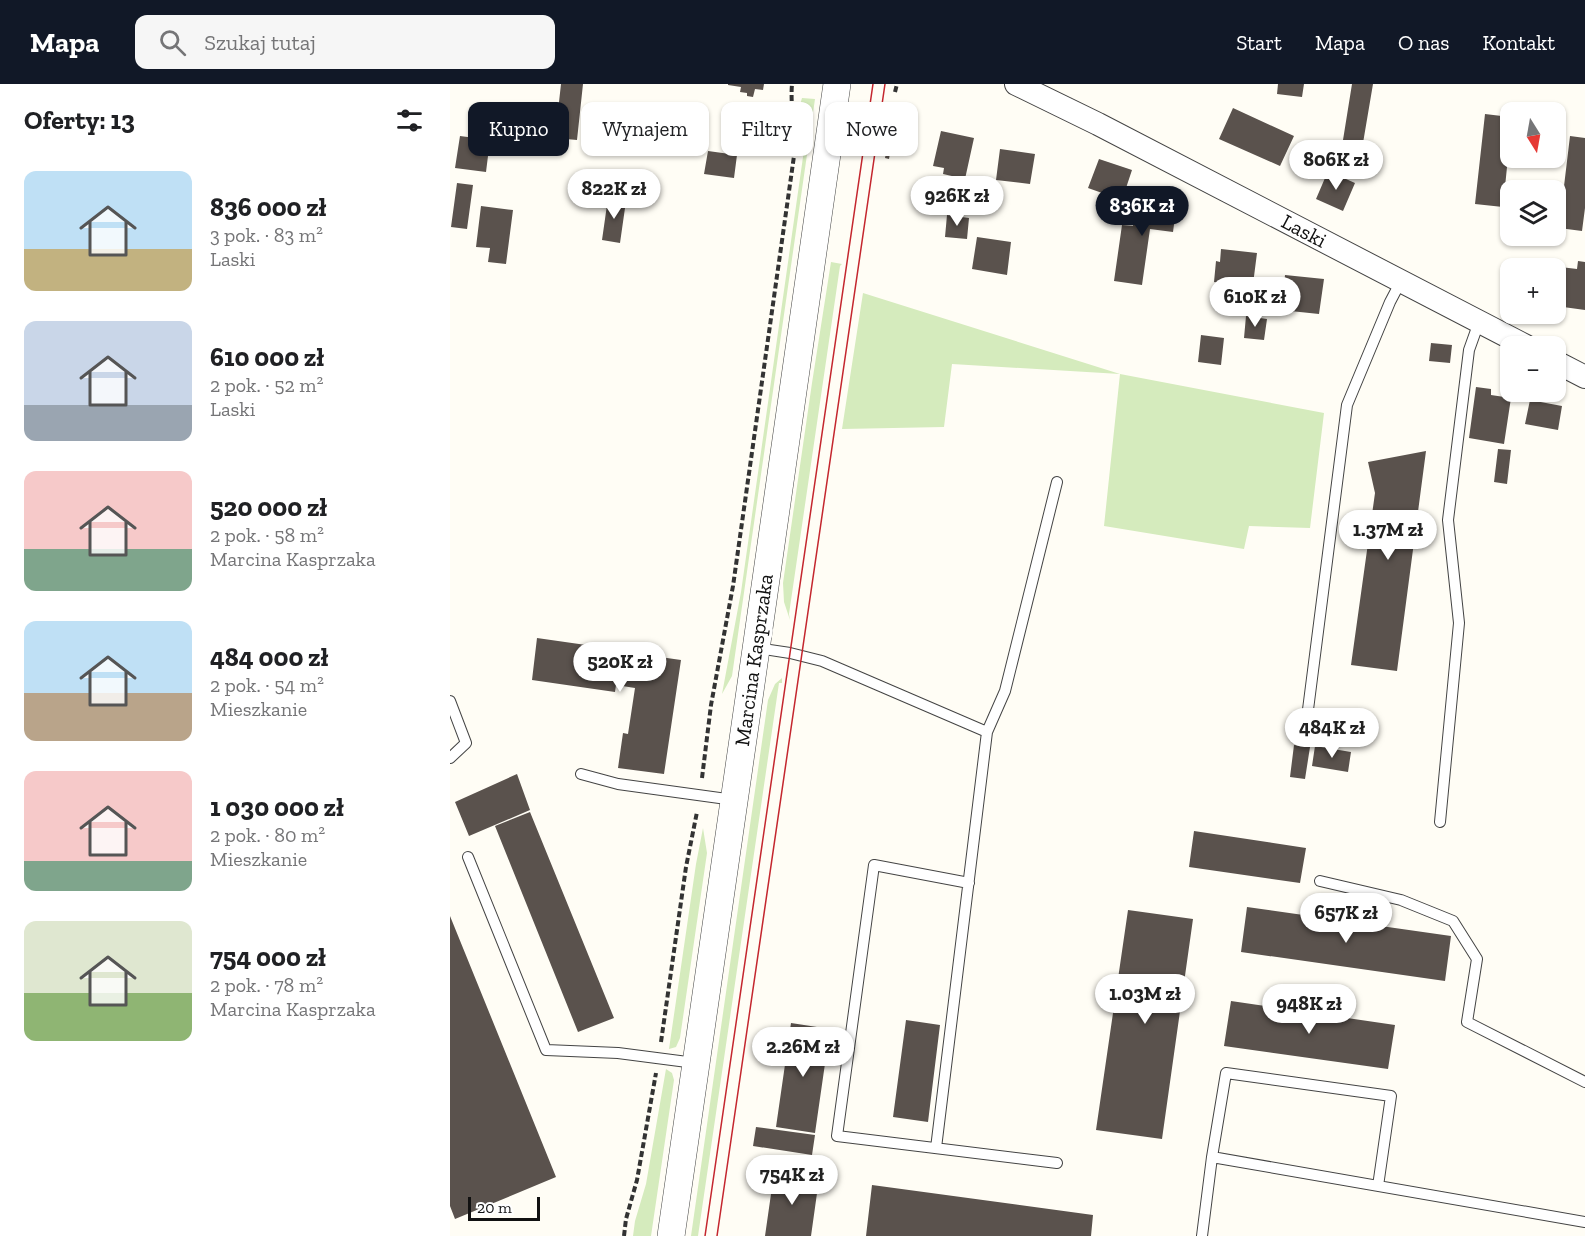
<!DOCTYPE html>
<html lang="pl">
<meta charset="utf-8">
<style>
body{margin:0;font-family:"Zilla Slab",serif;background:#f6f6f6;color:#202124;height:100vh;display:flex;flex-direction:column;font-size:22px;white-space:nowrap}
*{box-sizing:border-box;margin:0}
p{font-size:20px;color:#757577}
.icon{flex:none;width:33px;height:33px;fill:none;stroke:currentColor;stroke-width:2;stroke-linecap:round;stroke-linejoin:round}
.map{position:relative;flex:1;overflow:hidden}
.details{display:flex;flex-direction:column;background:#fff;width:450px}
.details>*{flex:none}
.banner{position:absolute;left:18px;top:18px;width:570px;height:54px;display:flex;gap:12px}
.needle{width:39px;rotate:169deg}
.controls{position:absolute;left:1050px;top:18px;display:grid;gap:12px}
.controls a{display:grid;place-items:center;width:66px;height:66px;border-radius:12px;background:#fff;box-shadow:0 2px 4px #0004;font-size:30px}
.scale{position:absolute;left:18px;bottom:15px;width:72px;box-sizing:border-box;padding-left:6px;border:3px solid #111;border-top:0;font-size:16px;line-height:21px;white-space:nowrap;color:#111;-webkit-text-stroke:4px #fff;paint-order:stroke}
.price{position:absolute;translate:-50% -51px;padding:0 14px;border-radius:21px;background:#fff;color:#222;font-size:20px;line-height:39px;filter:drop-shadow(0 2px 3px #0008)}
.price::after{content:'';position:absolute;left:50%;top:36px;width:18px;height:14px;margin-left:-9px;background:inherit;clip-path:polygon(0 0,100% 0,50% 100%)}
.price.current{background:#111827;color:#fff}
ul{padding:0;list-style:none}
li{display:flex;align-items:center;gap:18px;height:150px;padding:0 24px}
li span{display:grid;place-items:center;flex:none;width:168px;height:120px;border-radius:12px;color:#555}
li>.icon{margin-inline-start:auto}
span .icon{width:72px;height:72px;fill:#fffc;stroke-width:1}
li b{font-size:26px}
h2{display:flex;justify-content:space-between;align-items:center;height:72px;padding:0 24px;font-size:26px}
.pill{padding:0 21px;border-radius:12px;background:#fff;box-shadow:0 2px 4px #0004;font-size:21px;line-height:54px}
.pill.current{background:#111827;color:#fff}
header{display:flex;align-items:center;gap:36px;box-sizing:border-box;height:84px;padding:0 30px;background:#111827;color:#fff}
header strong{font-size:28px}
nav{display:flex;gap:33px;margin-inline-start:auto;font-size:21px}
.search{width:420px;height:54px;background:#f6f6f6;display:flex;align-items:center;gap:15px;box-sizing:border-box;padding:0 21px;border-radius:12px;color:#757577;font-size:22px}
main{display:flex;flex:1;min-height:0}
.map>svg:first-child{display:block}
.green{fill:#d5ebbd}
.building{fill:#5a524d}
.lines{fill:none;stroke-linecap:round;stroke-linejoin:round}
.service-casing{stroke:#444;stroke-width:12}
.minor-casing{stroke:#444;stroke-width:24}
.tertiary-casing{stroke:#444;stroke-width:28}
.path{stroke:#333;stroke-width:4;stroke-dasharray:6 3;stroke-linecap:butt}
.service{stroke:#fff;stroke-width:10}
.minor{stroke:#fff;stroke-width:22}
.tertiary{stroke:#fff;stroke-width:27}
.tram{stroke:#c4262e;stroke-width:1.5}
.labels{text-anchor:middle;stroke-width:6;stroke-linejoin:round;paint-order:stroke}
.street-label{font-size:21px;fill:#111;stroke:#fff}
</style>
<header>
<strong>Mapa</strong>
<div class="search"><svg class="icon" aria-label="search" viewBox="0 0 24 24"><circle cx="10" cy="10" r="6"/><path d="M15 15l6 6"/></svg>Szukaj tutaj</div>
<nav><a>Start</a><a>Mapa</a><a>O nas</a><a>Kontakt</a></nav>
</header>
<main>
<section class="details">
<h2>Oferty: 13<svg class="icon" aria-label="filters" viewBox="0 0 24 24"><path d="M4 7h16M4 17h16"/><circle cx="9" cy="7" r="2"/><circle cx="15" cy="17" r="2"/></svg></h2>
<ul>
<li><span style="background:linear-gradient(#bfe0f5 65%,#c2b280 0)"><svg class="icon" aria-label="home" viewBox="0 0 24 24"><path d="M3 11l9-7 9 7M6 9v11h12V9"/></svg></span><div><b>836 000 zł</b><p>3 pok. · 83 m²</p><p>Laski</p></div></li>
<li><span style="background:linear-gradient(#c9d6e8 70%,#9aa5b1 0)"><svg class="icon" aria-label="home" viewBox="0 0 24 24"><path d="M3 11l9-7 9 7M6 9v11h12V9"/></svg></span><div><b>610 000 zł</b><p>2 pok. · 52 m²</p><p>Laski</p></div></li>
<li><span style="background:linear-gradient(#f6c9c9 65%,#7fa58c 0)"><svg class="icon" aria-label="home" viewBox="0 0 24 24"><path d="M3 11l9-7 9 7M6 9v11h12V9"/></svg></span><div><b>520 000 zł</b><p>2 pok. · 58 m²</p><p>Marcina Kasprzaka</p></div></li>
<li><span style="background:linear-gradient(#bfe0f5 60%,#b9a48a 0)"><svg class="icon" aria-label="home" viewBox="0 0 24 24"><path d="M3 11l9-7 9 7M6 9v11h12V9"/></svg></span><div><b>484 000 zł</b><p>2 pok. · 54 m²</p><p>Mieszkanie</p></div></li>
<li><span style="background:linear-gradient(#f6c9c9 75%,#7fa58c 0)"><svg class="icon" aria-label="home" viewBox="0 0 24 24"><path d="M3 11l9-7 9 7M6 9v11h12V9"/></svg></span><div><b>1 030 000 zł</b><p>2 pok. · 80 m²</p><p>Mieszkanie</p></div></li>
<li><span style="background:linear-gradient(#dfe7d0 60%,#8fb573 0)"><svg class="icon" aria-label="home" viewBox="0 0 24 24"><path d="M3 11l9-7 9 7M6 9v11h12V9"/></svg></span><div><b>754 000 zł</b><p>2 pok. · 78 m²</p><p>Marcina Kasprzaka</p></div></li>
</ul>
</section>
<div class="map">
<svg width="1135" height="1152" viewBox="0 0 1135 1152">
<rect width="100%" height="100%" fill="#fffdf5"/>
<path class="green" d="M352,14L365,15L282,592L272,610L291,508L353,73L350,21Z
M381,178L392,180L390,182L339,530L340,536L334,518L333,499L362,299Z
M413,209L670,290L874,329L860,444L799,442L794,465L654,442L670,290L502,280L494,343L392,345Z
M332,594V599H329L248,1152H241L318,616L325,600Z
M253,744L257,769L230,954L226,963L219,965L246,780Z
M216,985L222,989L224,996L201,1152H183L185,1137L196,1100Z"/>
<path class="building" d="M111,0H133L127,56L105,54Z
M278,0H314L313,6L305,5L303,13L297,12V9L290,8L291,3L278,1Z
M828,0H854L852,13L827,10Z
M902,0H923L913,59L893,56Z
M301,19L322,22L319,40L298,36Z
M783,24L844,52L830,82L769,55Z
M1035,30L1060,33V53L1053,123L1025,120Z
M491,47L524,54L515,95L493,90L494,84L483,82Z
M400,50L404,51L401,68L397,67Z
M10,52L40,56L36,88L5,84Z
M1120,52L1135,54V124L1132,147L1109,144Z
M438,58H442L439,75L435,74Z
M550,65L585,70L580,100L546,96Z
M258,67L287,71L284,94L254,90Z
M649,75L682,86L672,116L638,104Z
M878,87L905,99L893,127L866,115Z
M7,99L23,101L17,145L1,143Z
M687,113L727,118L723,148L700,145L692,201L664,197L672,141L683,142Z
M158,114L176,117L170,159L152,156Z
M31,122L63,126L56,180L38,178L40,164L26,163Z
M497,131L519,134L517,155L495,153Z
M527,153L561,158L557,191L522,185Z
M771,165L807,169L802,208L769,204V199L764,198L766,177L770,178Z
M1128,177L1135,178V226L1106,222V184H1094V181L1127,185Z
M835,191L874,195L869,230L831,226Z
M796,232L817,235L814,256L794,254Z
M751,251L774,254L771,281L748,278Z
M981,259L1002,261L1000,279L979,277Z
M1026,303L1041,305V311L1061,314L1054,360L1019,354Z
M1080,316L1112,322L1108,346L1075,340Z
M1048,365L1061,366L1057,400L1044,398Z
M976,367L947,587L901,581L925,409L918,378Z
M87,554L171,566L170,572L189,575V570L231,576L214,690L168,684L173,649L178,650L185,604L166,601L165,608L82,596Z
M844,661L860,663L855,695L840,693Z
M865,662L901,668L898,688L862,682Z
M67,690L80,726L19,752L5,718Z
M80,728L164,934L128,948L45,742Z
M744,747L856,764L850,799L739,783Z
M797,823L1001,852L995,897L791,868Z
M678,826L743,835L712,1055L646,1046Z
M0,832L106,1093L5,1135L0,1122Z
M781,917L945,941L938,985L774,962Z
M456,936L490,941L478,1038L443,1033Z
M341,939L380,945L365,1049L326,1043Z
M306,1043L365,1051L362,1071L303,1062Z
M324,1089L369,1095L361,1152H315Z
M422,1101L643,1131L641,1152H416Z"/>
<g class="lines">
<g class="service-casing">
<path id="service" d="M307,564L340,569L372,577L537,648L486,1064
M0,617L16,659L0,674
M537,648L555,607L607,398
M855,649L897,321L940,218L951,197
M131,690L168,700L284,716
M990,738L1009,539L998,436L1019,266L1029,238
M18,773L96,966L168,969L245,979
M870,797L951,816L1003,837L1027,875L1017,938L1135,998
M519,799L424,781L387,1052L607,1079
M762,1073L776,989L941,1012L928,1102
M752,1152L762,1073L1135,1138"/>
</g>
<g class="minor-casing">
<path id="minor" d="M566,0L648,40L1076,262
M1106,278L1135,293"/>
</g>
<g class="tertiary-casing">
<path id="tertiary" d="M221,1152L299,614L387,0"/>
</g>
<path class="path" d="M445,8L447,0
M252,694L261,621L283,502L344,72C346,48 340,24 342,0
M211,958L236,783L247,728
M174,1152L176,1135L187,1096L206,989"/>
<use href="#service" class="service"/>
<use href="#minor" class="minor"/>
<use href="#tertiary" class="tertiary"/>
<path class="tram" d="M255,1152L423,0
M267,1152L435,0"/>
</g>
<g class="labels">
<g class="street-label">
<text transform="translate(854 147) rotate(28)" y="7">Laski</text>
<text transform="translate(304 576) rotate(-82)" y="7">Marcina Kasprzaka</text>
</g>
</g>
</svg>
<div class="controls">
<a><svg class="needle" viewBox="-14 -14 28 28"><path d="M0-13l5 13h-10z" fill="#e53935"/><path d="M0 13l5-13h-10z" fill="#757577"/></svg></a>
<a><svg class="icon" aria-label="layers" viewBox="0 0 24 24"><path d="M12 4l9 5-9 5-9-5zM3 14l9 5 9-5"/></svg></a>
<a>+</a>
<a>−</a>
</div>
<div class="scale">20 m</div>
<b class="price" style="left:886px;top:107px">806K zł</b>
<b class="price" style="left:164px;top:136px">822K zł</b>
<b class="price" style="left:507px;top:143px">926K zł</b>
<b class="price current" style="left:692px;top:153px">836K zł</b>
<b class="price" style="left:805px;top:244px">610K zł</b>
<b class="price" style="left:938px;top:477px">1.37M zł</b>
<b class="price" style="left:170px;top:609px">520K zł</b>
<b class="price" style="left:882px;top:675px">484K zł</b>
<b class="price" style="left:896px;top:860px">657K zł</b>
<b class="price" style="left:695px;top:941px">1.03M zł</b>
<b class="price" style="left:859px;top:951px">948K zł</b>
<b class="price" style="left:353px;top:994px">2.26M zł</b>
<b class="price" style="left:342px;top:1122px">754K zł</b>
<div class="banner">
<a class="pill current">Kupno</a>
<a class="pill">Wynajem</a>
<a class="pill">Filtry</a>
<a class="pill">Nowe</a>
</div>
</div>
</main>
